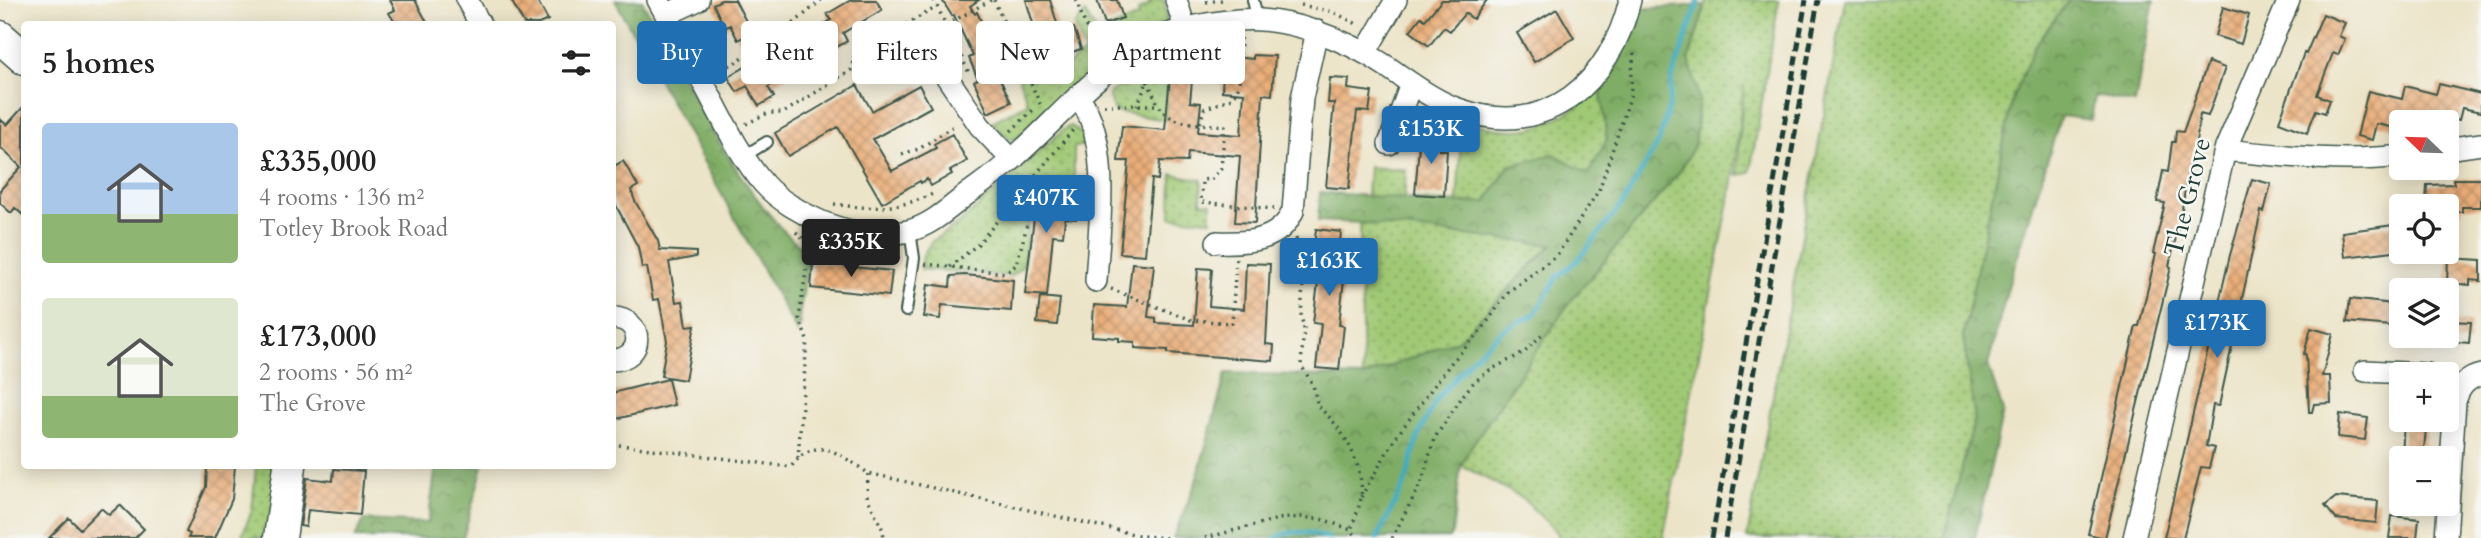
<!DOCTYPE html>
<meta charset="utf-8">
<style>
body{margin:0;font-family:Cardo,serif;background:#f2f2f2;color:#222;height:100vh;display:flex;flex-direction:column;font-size:26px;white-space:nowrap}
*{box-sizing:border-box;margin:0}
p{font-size:23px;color:#767676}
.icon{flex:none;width:38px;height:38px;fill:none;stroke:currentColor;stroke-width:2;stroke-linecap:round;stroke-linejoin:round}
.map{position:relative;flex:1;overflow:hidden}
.sheet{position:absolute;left:21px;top:21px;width:595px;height:448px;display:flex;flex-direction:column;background:#fff;border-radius:7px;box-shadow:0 4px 18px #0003}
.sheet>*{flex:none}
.hud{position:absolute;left:637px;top:21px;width:665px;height:63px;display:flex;gap:14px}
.needle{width:46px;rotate:293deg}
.buttons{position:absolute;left:2389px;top:110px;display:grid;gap:14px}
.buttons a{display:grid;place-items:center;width:70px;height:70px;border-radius:7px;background:#fff;box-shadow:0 4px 18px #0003;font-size:35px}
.price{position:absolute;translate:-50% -60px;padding:0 16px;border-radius:7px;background:#1f6fb2;color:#fff;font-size:23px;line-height:46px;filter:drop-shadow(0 2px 4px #0008)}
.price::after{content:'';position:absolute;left:50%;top:42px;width:21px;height:16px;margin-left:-10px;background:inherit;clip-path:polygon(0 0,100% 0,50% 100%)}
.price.current{background:#222;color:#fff}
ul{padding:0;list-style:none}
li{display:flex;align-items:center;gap:21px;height:175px;padding:0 21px}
li span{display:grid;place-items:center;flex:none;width:196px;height:140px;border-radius:7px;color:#555}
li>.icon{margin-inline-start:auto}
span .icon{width:84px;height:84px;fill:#fffc;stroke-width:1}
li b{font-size:30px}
h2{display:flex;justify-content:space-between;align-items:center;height:84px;padding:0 21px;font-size:30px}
.tag{padding:0 24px;border-radius:7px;background:#fff;box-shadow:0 4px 18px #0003;font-size:24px;line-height:63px}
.tag.current{background:#1f6fb2;color:#fff}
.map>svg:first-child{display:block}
.grass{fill:url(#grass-dots);stroke:#608354;stroke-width:2}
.forest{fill:url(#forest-crowns);stroke:#50754d;stroke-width:2}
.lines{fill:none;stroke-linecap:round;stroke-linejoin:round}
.stream{stroke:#3fabbd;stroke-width:5}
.building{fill:url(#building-cross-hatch);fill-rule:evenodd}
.lane-casing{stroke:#3e564a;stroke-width:14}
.street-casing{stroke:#3e564a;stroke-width:24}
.secondary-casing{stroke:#3e564a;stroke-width:35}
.path{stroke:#3e564a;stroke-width:3.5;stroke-dasharray:2 5;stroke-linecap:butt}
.lane{stroke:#fff;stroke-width:10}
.street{stroke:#fff;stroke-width:21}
.secondary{stroke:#fff;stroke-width:32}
.rail{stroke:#1f3d34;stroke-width:5;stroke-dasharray:10 5;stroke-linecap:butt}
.labels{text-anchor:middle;stroke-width:5;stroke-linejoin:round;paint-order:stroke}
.street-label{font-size:26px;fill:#1f3d34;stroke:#f6f6f2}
</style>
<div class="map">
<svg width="2481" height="538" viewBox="0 0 2481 538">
<defs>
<pattern id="grass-dots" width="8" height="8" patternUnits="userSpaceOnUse" patternTransform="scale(1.75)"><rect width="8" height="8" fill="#a0c975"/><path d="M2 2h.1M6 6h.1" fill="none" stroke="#82a461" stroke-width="1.8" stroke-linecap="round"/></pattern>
<pattern id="forest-crowns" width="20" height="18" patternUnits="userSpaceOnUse" patternTransform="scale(1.75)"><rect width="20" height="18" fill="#80ad66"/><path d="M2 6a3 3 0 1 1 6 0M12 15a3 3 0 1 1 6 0" fill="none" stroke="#688e55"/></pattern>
<pattern id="building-cross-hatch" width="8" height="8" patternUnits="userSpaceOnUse" patternTransform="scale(1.75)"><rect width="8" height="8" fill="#eaae79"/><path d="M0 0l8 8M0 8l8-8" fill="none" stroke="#bd8f64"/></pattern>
</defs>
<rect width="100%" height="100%" fill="#f6f6f2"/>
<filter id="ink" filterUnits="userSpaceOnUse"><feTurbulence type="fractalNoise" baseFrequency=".0143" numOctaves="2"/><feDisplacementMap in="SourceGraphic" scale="14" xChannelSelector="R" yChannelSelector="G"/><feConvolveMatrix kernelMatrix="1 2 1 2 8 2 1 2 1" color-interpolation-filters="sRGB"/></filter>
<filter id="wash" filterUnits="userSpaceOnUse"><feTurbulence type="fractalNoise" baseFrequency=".00686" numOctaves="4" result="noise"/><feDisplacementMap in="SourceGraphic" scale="28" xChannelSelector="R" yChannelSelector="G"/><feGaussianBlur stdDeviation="1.57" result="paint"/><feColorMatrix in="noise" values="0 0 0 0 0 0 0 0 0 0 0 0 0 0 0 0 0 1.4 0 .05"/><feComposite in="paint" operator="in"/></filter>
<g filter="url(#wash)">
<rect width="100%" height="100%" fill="#ece4c8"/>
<path class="grass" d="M1149,0H1164L1167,19L1163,24L1136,38L1025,136L1010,140L992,122L1028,103L1019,79L1030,68L1037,75H1054L1085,53L1075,25L1085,13L1098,34L1139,16L1138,11L1150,5Z
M1707,0H1779L1750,173L1737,175L1744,84L1733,181L1663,538H1558L1557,532L1521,497L1461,465L1472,445L1569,303L1680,171L1694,146L1699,99L1689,60Z
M1845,0H2069L2034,47L1963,336L1975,418L1944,538H1747Z
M1171,56L1165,120L1114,111L1109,98L1110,92L1121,86L1128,85Z
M1601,91L1607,140L1588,175L1553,154L1509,166L1486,202L1457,203L1462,121C1485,126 1511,134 1533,128C1558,121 1580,105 1601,91Z
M1071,126L1083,135L1086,145L1074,147V189L1034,184L1023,266L1011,276L921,269L923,255L931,242L960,223L1064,129Z
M1369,167L1406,170L1404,199L1367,196Z
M1172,174L1202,180L1201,202L1211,203V220L1171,217Z
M1360,223L1552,244L1458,340L1363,377Z
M256,466H282L272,538H241L252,510Z"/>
<path class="forest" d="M615,0H642C681,73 721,157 774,220C784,233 797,243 809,254L799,318L801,323L797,332Z
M2069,0H2154L2135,103L2095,96L2091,120L2061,116L2008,287L1988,365L2003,411L1975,538H1944L1975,418L1963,336L2013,97L2034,47Z
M1705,5L1689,59L1699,99L1694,146L1680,171L1569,303L1472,445L1461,465L1452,533L1449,538H1173L1195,485L1226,373L1363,377L1458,340L1552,245L1360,223L1318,221L1320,192L1457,203L1486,202L1509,166L1554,154L1588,174L1607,140L1601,91L1613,73L1635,9Z
M436,466H483L463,538H355L364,520L428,523Z"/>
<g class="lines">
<path class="stream" d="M1276,538C1290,529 1313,532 1328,538
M1377,538L1405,483L1419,434L1436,400L1472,358L1503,330L1535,314L1558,276L1577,261L1624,202L1659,141L1669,106L1672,78L1699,0"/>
</g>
<g id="blocks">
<path class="building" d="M390,0H415L428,24H396L389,13L395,10Z
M511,0H537L548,20L539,24H524Z
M721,0H735L752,33L738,40L730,25L725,28L713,4Z
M851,0H876L882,10L843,33L847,41L768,87L774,97L759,106L747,86L737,92L728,77L752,63L754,66L831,20L827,14Z
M942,0H979L970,6L975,14L977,12L994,49L1003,70L997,73L1011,102L988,113L974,81L978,79L969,58L973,56L954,15L952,16Z
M1026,0H1050L1060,33L1074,28L1081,49L1057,57L1060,67L1043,72L1035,44L1039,43Z
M1097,0H1117L1123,18L1105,24Z
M1442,0H1487L1473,19L1465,13L1450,31L1444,27L1429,46L1410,31L1421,17L1425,20Z
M2223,7L2249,15L2241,44L2215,36Z
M1557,9L1574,38L1534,62L1517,33Z
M2323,14L2345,23L2339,36L2345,39L2338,55L2333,53L2317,95L2330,100L2325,113L2316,110L2307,133L2279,122L2304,53L2306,54Z
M1187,52L1253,59V55L1275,56L1272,95L1263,94L1255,223L1235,222L1240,156L1188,152L1187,162L1160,161L1158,180L1152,179L1145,255L1120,253L1129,161H1118L1122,126L1165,130L1170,76L1178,77L1180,58L1187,59ZM1193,70L1223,73L1222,91L1244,93L1241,135L1198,132L1201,103L1190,102Z
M2208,62L2225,68L2208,116L2200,114L2193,163H2189L2181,216L2169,266L2171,267L2105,538L2088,534L2136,326H2139L2156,254L2153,253L2165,203L2157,202L2163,171L2168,172L2172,142H2175L2176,131L2183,132Z
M1330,78L1349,79L1348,89L1372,92L1369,112L1357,111L1349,189L1326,187L1334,103H1328Z
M2439,84L2481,94V112L2462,108L2459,120L2447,117L2446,122H2401V129L2376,124L2372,140L2357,136L2368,91L2402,99L2405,86L2436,94Z
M857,85L872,111L919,85L931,107L873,139L892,171L936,148L934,144L952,134L967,161L950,171L952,174L931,186L927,179L921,183L920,181L882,203L838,127L788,156L775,133Z
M24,106V216L15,208L11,213L0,203V190L21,167L0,147V119L7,125Z
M1420,132L1440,134L1439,150H1447L1444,196L1415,194Z
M623,161L638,186L631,190L635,201L658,241L660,250L696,252V257L669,262L676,302L683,301L687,326L695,325L685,380L661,376L667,341L659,299L653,300L647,267L642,268L638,247L612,198V167Z
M2252,179L2271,184L2264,212L2261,211L2219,406L2213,405L2206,446L2214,448L2209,468L2201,467L2183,538H2164L2230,255Z
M2453,179H2481V207H2462V212H2446V206H2426L2427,185L2454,184Z
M1038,183L1057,185L1055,198L1078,200L1076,219L1065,218L1063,236L1053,235L1047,296L1025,294Z
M2401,224V250L2345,257L2342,232Z
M1316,229L1341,232L1338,260L1346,261L1339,325L1344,326L1339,370L1316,368L1321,324L1313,323L1320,266L1312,265Z
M2448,258L2481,260V281L2470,280V285L2447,283Z
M813,263L892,271L889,296L811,288Z
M1132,263L1154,265L1148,317L1156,318V323L1194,325L1198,268L1212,269L1209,306L1244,309L1246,263L1270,264L1266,344L1274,345L1273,361L1168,353V350L1135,348V342L1119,341V338L1092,336L1094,305L1127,307Z
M965,275L1013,280L1011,311L942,305L940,319L924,317L928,284L950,287L951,276Z
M1040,297L1060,299L1057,325L1037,323Z
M2350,299L2401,305V327L2347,322Z
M2446,321L2471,322L2469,343L2446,341Z
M2311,328L2333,334L2322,376H2330L2331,403L2314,404L2312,412H2309L2306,355L2304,354Z
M668,379L674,405L612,420V393Z
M2340,414L2368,418L2365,440L2338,437Z
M2404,420H2427L2423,458H2402Z
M207,466H235L232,499L215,538H188L190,534L186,532L206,487Z
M334,469L364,471L360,515L308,510L306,527L300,526L307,478L333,481Z
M2336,497L2378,501L2376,523L2336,519L2325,506Z
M120,505L144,529L135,538H49L69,518L80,529L101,508L109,515Z
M2392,516L2419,519L2417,538H2389Z"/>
</g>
</g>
<g filter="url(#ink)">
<use href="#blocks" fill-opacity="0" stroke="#3e564a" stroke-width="2"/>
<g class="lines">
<g class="lane-casing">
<path id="lane" d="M1253,0L1258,21
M744,156L767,142
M906,311L914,258L910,231"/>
</g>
<g class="street-casing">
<path id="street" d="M467,0L480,24
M658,0C677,35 696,69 715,105C729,132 744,161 764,184C778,200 803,214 822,222C849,233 879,238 908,231C930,226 948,209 966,195C982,183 1000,171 1015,157C1055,121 1091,78 1137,49C1167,30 1203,23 1238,20C1287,16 1346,39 1386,66C1410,82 1434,101 1461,110C1548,140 1611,81 1630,0
M1176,0L1185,28
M666,15L698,0
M1365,53L1396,0
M881,67C901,55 916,42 936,61L980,126L1012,160
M1079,97C1112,144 1099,227 1096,281
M1389,144L1411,84
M2446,149L2481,144
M2225,150C2284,156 2342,163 2401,156
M1217,242C1247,243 1280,242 1293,211L1302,98L1317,31
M612,318C645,318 645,360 612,360
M2365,371L2427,374
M2134,538L2225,150L2289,0
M2446,538L2455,402C2459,388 2466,378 2481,375"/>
</g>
<g class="secondary-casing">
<path id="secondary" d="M0,37L24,58
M280,538L290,466"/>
</g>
<path class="path" d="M934,0L969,73
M994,0L1040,104
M1076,0L1086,27L1103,50
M1206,2L1222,0
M1301,5L1333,12L1359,25
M928,35L991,0
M1138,71C1150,81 1151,91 1158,104C1170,127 1202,123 1225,126L1221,168L1212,179L1202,180L1201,202L1274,209
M717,73C754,51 790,29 821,0
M1104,105H1158
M1137,106L1148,80
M1200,123L1204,109L1234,97L1239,85L1241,38
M746,124L768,113H783L851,70L855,53L937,7
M1011,131L1034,109
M902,154L919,149L955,125
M834,204C871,210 901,209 935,193
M796,232L810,246L849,252
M1296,238L1304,265L1301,317L1304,327L1301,365L1313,385L1318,407C1342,425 1365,466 1361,498C1359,509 1354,520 1351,530
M884,255L901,259
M925,264L1005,273L1016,265C1023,239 1038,201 1022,177
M950,267L978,244L1073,130
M1111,289L1191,320L1232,323L1236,259
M612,444L791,467C817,432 840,455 868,473L1142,536L1169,538
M798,458L807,340L799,318L811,238
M868,474L867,497L883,530L884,538
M1361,497L1396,437L1451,363L1481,331L1508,292L1557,255L1599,190L1630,98L1634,50
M1205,538L1278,519L1301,517L1325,520L1351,530L1358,538
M1392,538L1422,481L1434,439L1464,394L1474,382L1490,370L1525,352L1543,333"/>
<use href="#lane" class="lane"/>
<use href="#street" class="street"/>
<use href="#secondary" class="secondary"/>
<path class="rail" d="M1712,538L1806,0
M1725,538L1818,0"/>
</g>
</g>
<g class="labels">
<g class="street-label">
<text transform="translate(2187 197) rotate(-76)" y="9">The Grove</text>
</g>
</g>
</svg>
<div class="buttons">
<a><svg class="needle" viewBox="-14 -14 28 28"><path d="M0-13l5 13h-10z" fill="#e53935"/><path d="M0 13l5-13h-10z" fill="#767676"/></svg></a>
<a><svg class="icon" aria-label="locate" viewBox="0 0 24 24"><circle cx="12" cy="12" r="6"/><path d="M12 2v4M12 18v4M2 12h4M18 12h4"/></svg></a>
<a><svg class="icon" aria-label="layers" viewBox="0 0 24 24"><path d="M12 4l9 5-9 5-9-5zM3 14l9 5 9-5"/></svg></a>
<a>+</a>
<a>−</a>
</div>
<b class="price" style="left:1431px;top:166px">£153K</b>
<b class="price" style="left:1046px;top:235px">£407K</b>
<b class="price current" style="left:851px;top:279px">£335K</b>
<b class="price" style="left:1329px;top:298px">£163K</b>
<b class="price" style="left:2217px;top:360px">£173K</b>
<div class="hud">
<a class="tag current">Buy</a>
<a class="tag">Rent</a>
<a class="tag">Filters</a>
<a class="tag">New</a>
<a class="tag">Apartment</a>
</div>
<section class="sheet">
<h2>5 homes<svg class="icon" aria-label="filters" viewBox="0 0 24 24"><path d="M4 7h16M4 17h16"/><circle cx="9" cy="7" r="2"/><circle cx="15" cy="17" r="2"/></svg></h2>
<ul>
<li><span style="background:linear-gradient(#a9c7e8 65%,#8fb573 0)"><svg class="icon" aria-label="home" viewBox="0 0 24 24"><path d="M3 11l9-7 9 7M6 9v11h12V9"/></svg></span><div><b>£335,000</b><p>4 rooms · 136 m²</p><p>Totley Brook Road</p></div></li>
<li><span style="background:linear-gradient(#dfe7d0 70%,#8fb573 0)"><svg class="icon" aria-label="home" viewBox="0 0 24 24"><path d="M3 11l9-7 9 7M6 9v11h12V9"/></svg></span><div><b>£173,000</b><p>2 rooms · 56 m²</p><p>The Grove</p></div></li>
</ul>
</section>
</div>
